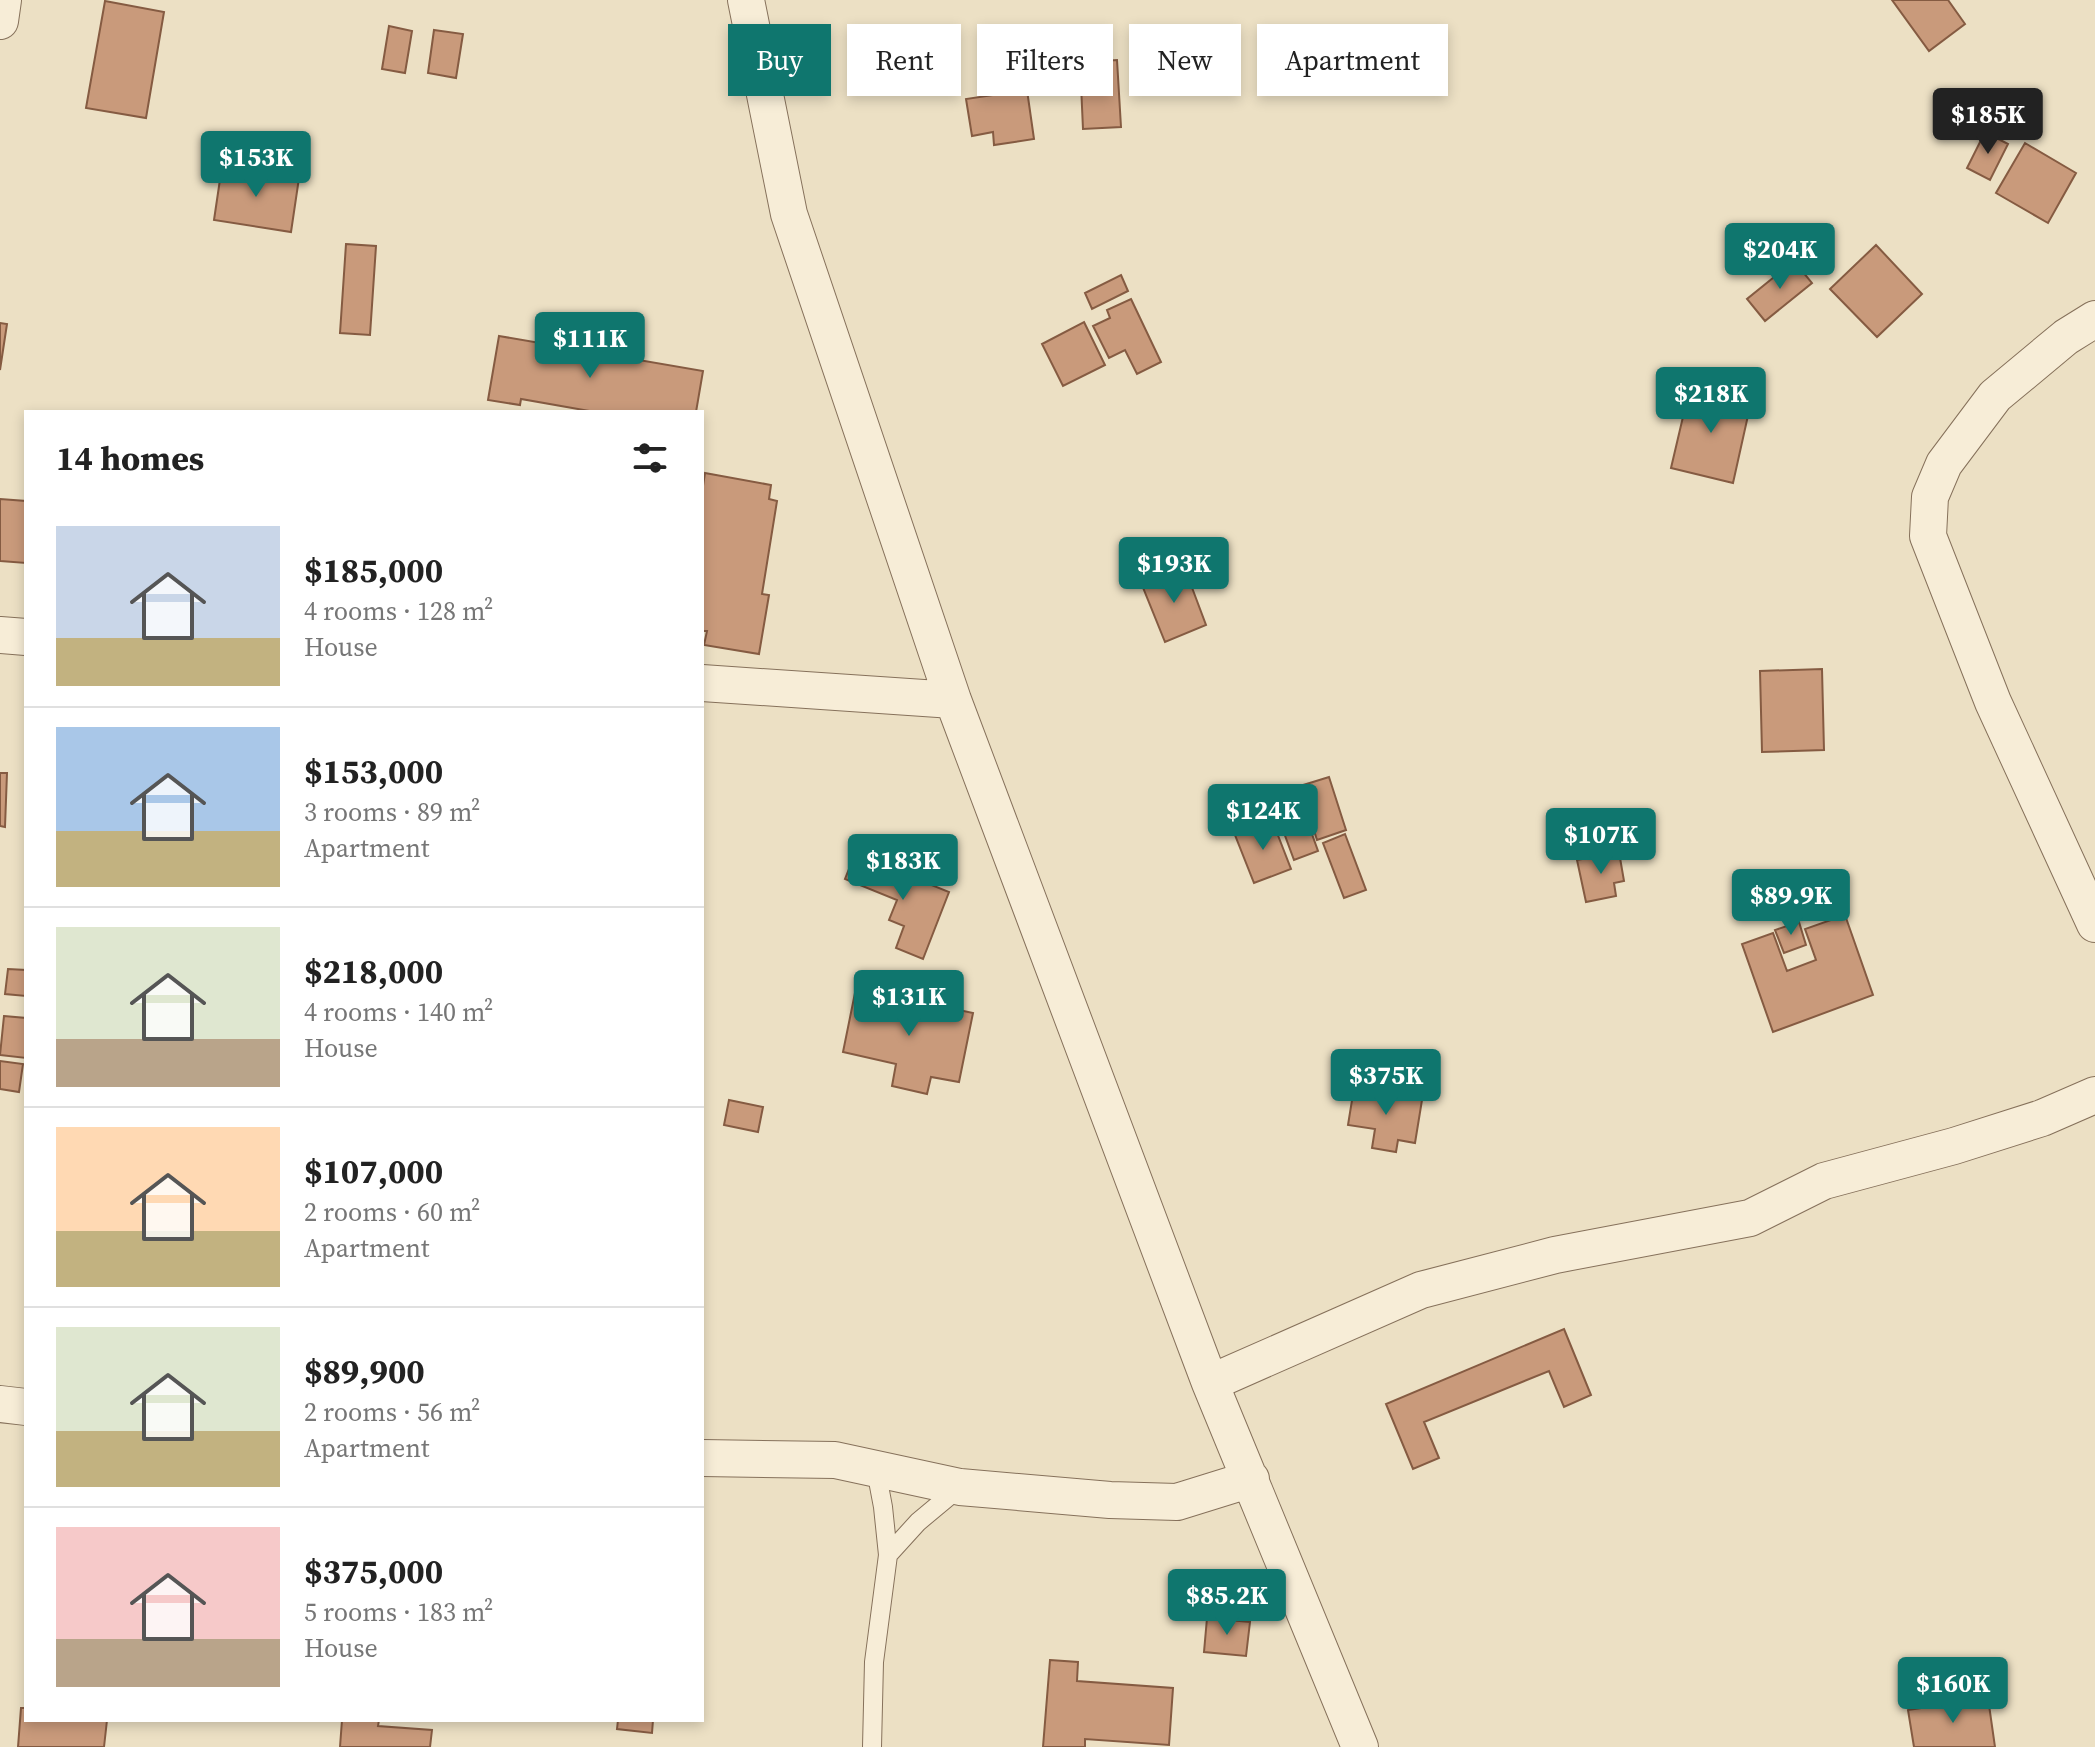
<!DOCTYPE html>
<meta charset="utf-8">
<style>
body{margin:0;font-family:"Source Serif 4",serif;background:#f6f6f6;color:#222;height:100vh;display:flex;flex-direction:column;font-size:30px;white-space:nowrap}
*{box-sizing:border-box;margin:0}
p{font-size:26px;color:#767676}
.icon{flex:none;width:44px;height:44px;fill:none;stroke:currentColor;stroke-width:2;stroke-linecap:round;stroke-linejoin:round}
.map{position:relative;flex:1;overflow:hidden}
.sheet{position:absolute;left:24px;top:410px;width:680px;height:1312px;display:flex;flex-direction:column;background:#fff;border-radius:0px;box-shadow:0 4px 12px #0003}
.sheet>*{flex:none}
.banner{position:absolute;left:728px;top:24px;width:760px;height:72px;display:flex;gap:16px}
.price{position:absolute;translate:-50% -68px;padding:0 18px;border-radius:8px;background:#0f766e;color:#fff;font-size:26px;line-height:52px;filter:drop-shadow(0 2px 4px #0008)}
.price::after{content:'';position:absolute;left:50%;top:48px;width:24px;height:18px;margin-left:-12px;background:inherit;clip-path:polygon(0 0,100% 0,50% 100%)}
.price.selected{background:#222;color:#fff}
ul{padding:0;list-style:none}
li{display:flex;align-items:center;gap:24px;height:200px;padding:0 32px}
li+li{border-top:2px solid #e0e0e0}
li span{display:grid;place-items:center;flex:none;width:224px;height:160px;border-radius:0px;color:#555}
li>.icon{margin-inline-start:auto}
span .icon{width:96px;height:96px;fill:#fffc;stroke-width:1}
li b{font-size:34px}
h2{display:flex;justify-content:space-between;align-items:center;height:96px;padding:0 32px;font-size:34px}
.tag{padding:0 28px;border-radius:0px;background:#fff;box-shadow:0 4px 12px #0003;font-size:28px;line-height:72px}
.tag.selected{background:#0f766e;color:#fff}
.map>svg:first-child{display:block}
.building{fill:#c99a7b;stroke:#855b42;stroke-width:2}
.lines{fill:none;stroke-linecap:round;stroke-linejoin:round}
.lane-casing{stroke:#86715b;stroke-width:20}
.street-casing{stroke:#86715b;stroke-width:38}
.lane{stroke:#f7edd7;stroke-width:18}
.street{stroke:#f7edd7;stroke-width:36}
</style>
<div class="map">
<svg width="2095" height="1747" viewBox="0 0 2095 1747">
<rect width="100%" height="100%" fill="#ece0c4"/>
<path class="building" d="M1892,0H1948L1965,24L1929,51Z
M105,1L164,12L146,118L86,108Z
M389,26L412,31L405,73L382,69Z
M434,30L463,34L456,78L428,73Z
M1117,60L1121,127L1083,129L1080,62Z
M1056,65L1058,82L1012,88L1010,71Z
M1027,90L1034,139L994,145L993,132L972,136L966,99Z
M1985,132L2008,144L1990,180L1967,168Z
M2025,143L2076,173L2048,223L1996,193Z
M222,166L299,178L291,232L214,220Z
M346,244L376,246L370,335L340,333Z
M1876,245L1922,294L1877,337L1830,289Z
M1794,261L1812,283L1765,321L1747,299Z
M1121,275L1128,291L1092,309L1085,293Z
M1131,299L1161,362L1137,374L1125,350L1109,358L1093,326L1110,318L1107,310Z
M1084,322L1105,365L1063,386L1042,344Z
M0,323L7,324L0,370Z
M499,336L703,371L696,412H595L521,399L520,405L488,400Z
M1690,387L1751,402L1733,483L1671,468Z
M705,473L771,485L769,499L777,501L762,594L769,595L759,654L704,645L707,631H702V492Z
M0,499L26,501V563L0,561Z
M1185,569L1206,625L1165,642L1142,585Z
M1822,669L1824,750L1762,752L1760,671Z
M0,773H7L5,827L0,826Z
M1329,777L1346,830L1317,840L1300,786Z
M1304,812L1318,851L1294,860L1280,822Z
M1272,820L1291,869L1254,883L1235,835Z
M1345,834L1366,890L1344,898L1323,843Z
M1619,852L1624,881L1614,883L1616,896L1586,902L1577,860Z
M855,854L949,892L923,959L896,948L904,926L889,920L897,900L845,879Z
M1845,915L1873,995L1773,1032L1742,944L1773,933L1787,971L1816,960L1805,929Z
M1799,922L1806,945L1784,953L1775,930Z
M8,969L26,970V996L5,994Z
M856,988L973,1013L959,1082L931,1077L927,1094L892,1086L896,1064L843,1052Z
M4,1016L26,1018V1058L0,1055Z
M0,1061L23,1064L19,1092L0,1089Z
M1354,1088L1422,1100L1415,1143L1398,1140L1396,1152L1372,1148L1375,1129L1348,1125Z
M729,1100L763,1107L758,1132L724,1125Z
M1564,1329L1591,1395L1564,1407L1549,1371L1424,1422L1439,1458L1413,1469L1386,1404Z
M1207,1618L1250,1622L1246,1656L1204,1652Z
M1050,1660L1078,1662L1077,1681L1173,1688L1169,1745L1085,1739V1747H1043Z
M1988,1698L1995,1747H1914L1908,1710Z
M21,1708H26V1720H107L104,1747H18Z
M342,1720H379L378,1726L432,1730L430,1747H340Z
M618,1720H653L652,1733L617,1729Z"/>
<g class="lines">
<g class="lane-casing">
<path id="lane" d="M876,1470L883,1507L888,1555
M872,1747L874,1662L888,1555L918,1522L960,1487"/>
</g>
<g class="street-casing">
<path id="street" d="M746,0L789,214L953,700L1210,1383L1360,1747
M0,21L3,0
M2095,319L2066,337L1995,396L1944,464L1930,497L1928,536L1993,702L2095,924
M0,635L26,637
M702,683L953,700
M1210,1383L1421,1290L1555,1255L1750,1218L1824,1181L1954,1146L2042,1118L2095,1095
M0,1404L26,1407
M702,1458L835,1460L960,1487L1110,1500L1177,1502L1251,1479"/>
</g>
<use href="#lane" class="lane"/>
<use href="#street" class="street"/>
</g>
</svg>
<b class="price selected" style="left:1988px;top:156px">$185K</b>
<b class="price" style="left:256px;top:199px">$153K</b>
<b class="price" style="left:1780px;top:291px">$204K</b>
<b class="price" style="left:590px;top:380px">$111K</b>
<b class="price" style="left:1711px;top:435px">$218K</b>
<b class="price" style="left:1174px;top:605px">$193K</b>
<b class="price" style="left:1263px;top:852px">$124K</b>
<b class="price" style="left:1601px;top:876px">$107K</b>
<b class="price" style="left:903px;top:902px">$183K</b>
<b class="price" style="left:1791px;top:937px">$89.9K</b>
<b class="price" style="left:909px;top:1038px">$131K</b>
<b class="price" style="left:1386px;top:1117px">$375K</b>
<b class="price" style="left:1227px;top:1637px">$85.2K</b>
<b class="price" style="left:1953px;top:1725px">$160K</b>
<div class="banner">
<a class="tag selected">Buy</a>
<a class="tag">Rent</a>
<a class="tag">Filters</a>
<a class="tag">New</a>
<a class="tag">Apartment</a>
</div>
<section class="sheet">
<h2>14 homes<svg class="icon" aria-label="filters" viewBox="0 0 24 24"><path d="M4 7h16M4 17h16"/><circle cx="9" cy="7" r="2"/><circle cx="15" cy="17" r="2"/></svg></h2>
<ul>
<li><span style="background:linear-gradient(#c9d6e8 70%,#c2b280 0)"><svg class="icon" aria-label="home" viewBox="0 0 24 24"><path d="M3 11l9-7 9 7M6 9v11h12V9"/></svg></span><div><b>$185,000</b><p>4 rooms · 128 m²</p><p>House</p></div></li>
<li><span style="background:linear-gradient(#a9c7e8 65%,#c2b280 0)"><svg class="icon" aria-label="home" viewBox="0 0 24 24"><path d="M3 11l9-7 9 7M6 9v11h12V9"/></svg></span><div><b>$153,000</b><p>3 rooms · 89 m²</p><p>Apartment</p></div></li>
<li><span style="background:linear-gradient(#dfe7d0 70%,#b9a48a 0)"><svg class="icon" aria-label="home" viewBox="0 0 24 24"><path d="M3 11l9-7 9 7M6 9v11h12V9"/></svg></span><div><b>$218,000</b><p>4 rooms · 140 m²</p><p>House</p></div></li>
<li><span style="background:linear-gradient(#ffd9b3 65%,#c2b280 0)"><svg class="icon" aria-label="home" viewBox="0 0 24 24"><path d="M3 11l9-7 9 7M6 9v11h12V9"/></svg></span><div><b>$107,000</b><p>2 rooms · 60 m²</p><p>Apartment</p></div></li>
<li><span style="background:linear-gradient(#dfe7d0 65%,#c2b280 0)"><svg class="icon" aria-label="home" viewBox="0 0 24 24"><path d="M3 11l9-7 9 7M6 9v11h12V9"/></svg></span><div><b>$89,900</b><p>2 rooms · 56 m²</p><p>Apartment</p></div></li>
<li><span style="background:linear-gradient(#f6c9c9 70%,#b9a48a 0)"><svg class="icon" aria-label="home" viewBox="0 0 24 24"><path d="M3 11l9-7 9 7M6 9v11h12V9"/></svg></span><div><b>$375,000</b><p>5 rooms · 183 m²</p><p>House</p></div></li>
</ul>
</section>
</div>
